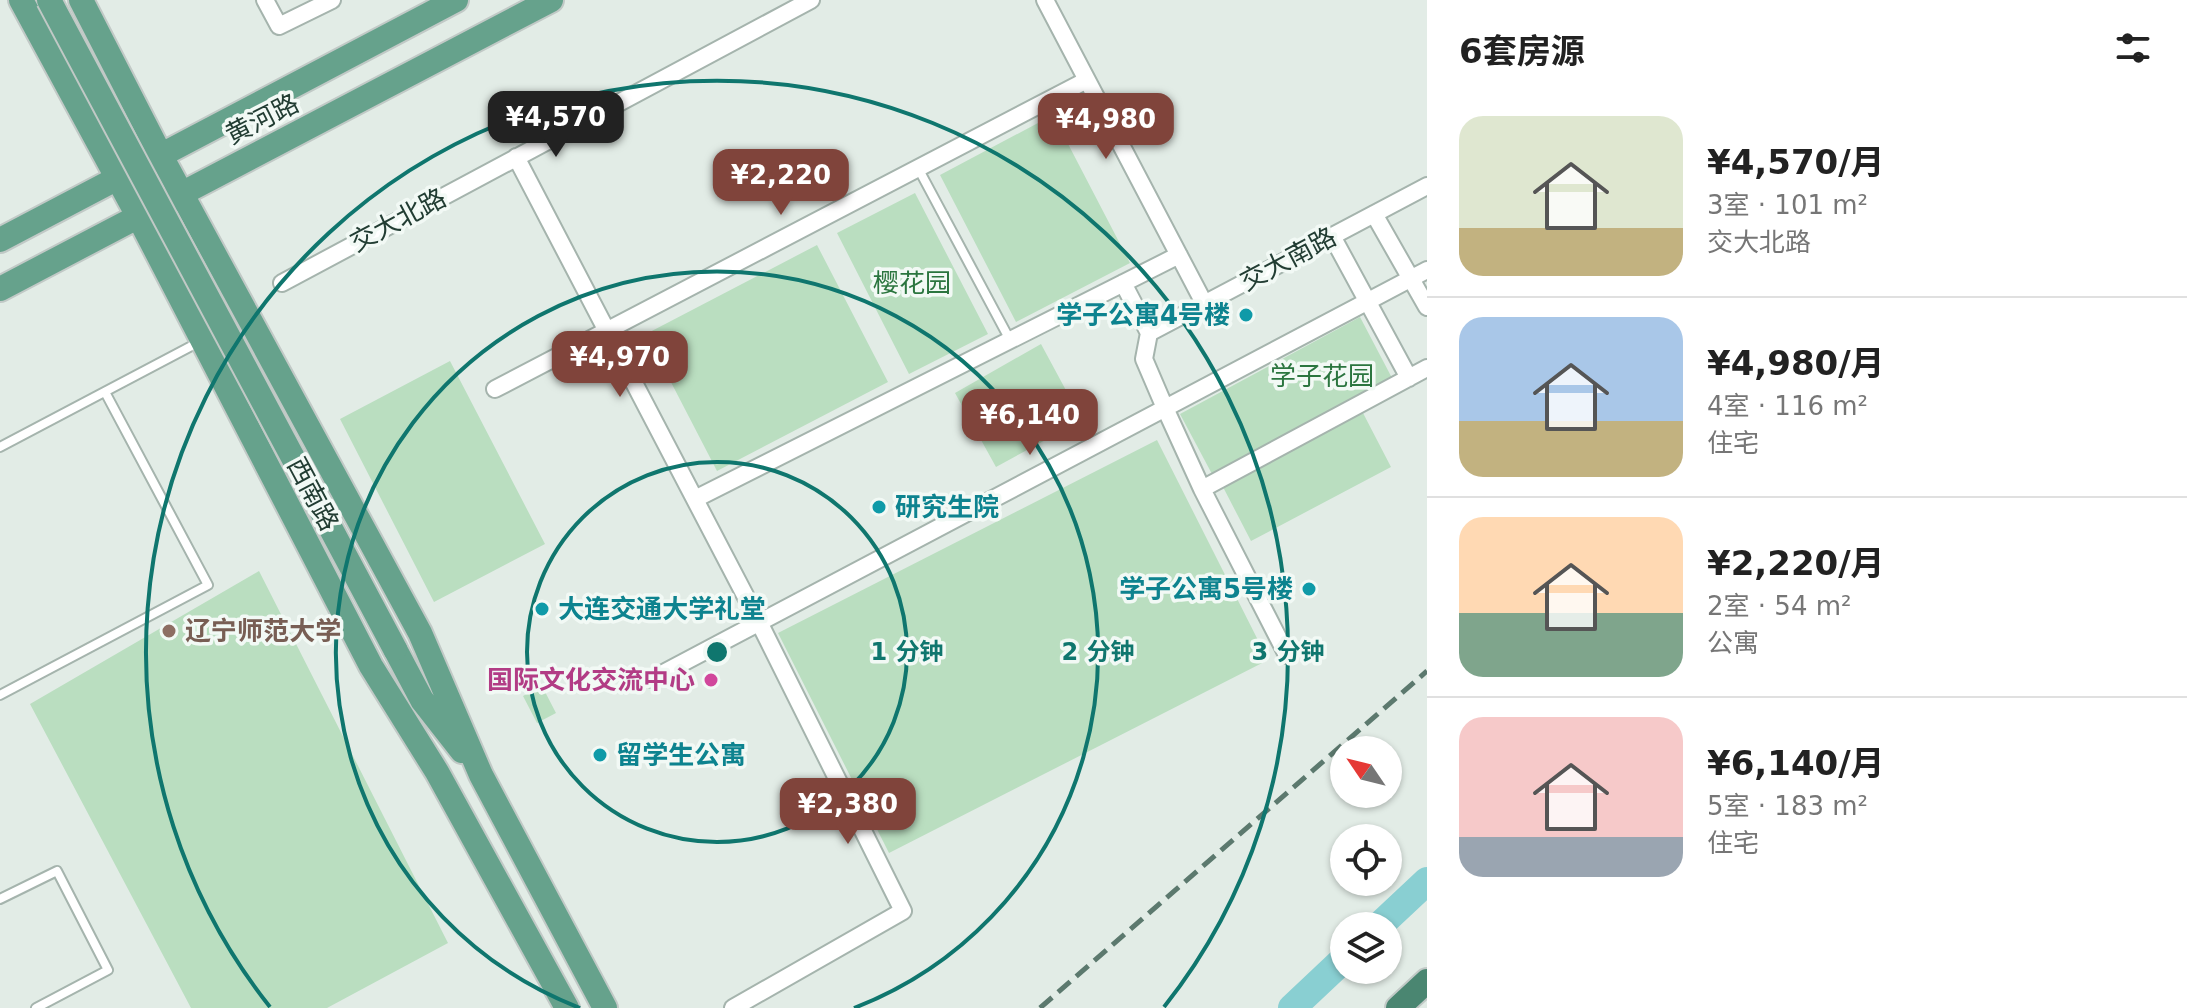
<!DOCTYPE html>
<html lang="zh">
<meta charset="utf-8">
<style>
body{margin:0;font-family:"DejaVu Sans","Noto Sans SC",sans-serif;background:#f2f2f2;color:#222;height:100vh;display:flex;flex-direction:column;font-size:30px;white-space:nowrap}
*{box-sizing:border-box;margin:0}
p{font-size:26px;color:#767676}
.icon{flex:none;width:44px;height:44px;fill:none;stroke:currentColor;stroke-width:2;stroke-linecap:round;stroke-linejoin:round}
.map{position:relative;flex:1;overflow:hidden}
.drawer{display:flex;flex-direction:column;background:#fff;width:760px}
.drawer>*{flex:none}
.needle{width:52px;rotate:305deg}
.tools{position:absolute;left:1330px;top:736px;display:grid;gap:16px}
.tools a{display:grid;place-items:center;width:72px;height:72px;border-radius:50%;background:#fff;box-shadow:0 2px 6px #0004;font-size:40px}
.price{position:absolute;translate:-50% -68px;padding:0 18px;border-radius:16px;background:#80443b;color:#fff;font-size:26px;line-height:52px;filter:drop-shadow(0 2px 4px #0008)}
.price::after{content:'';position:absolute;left:50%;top:48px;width:24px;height:18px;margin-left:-12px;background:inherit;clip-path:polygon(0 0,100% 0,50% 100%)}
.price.current{background:#222;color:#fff}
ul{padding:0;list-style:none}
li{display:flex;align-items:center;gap:24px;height:200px;padding:0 32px}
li+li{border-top:2px solid #e0e0e0}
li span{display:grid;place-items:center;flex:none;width:224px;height:160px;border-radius:24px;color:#555}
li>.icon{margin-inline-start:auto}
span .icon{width:96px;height:96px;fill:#fffc;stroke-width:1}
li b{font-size:34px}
h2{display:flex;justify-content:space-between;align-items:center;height:96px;padding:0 32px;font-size:34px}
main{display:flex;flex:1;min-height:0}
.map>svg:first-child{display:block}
.green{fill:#badec0}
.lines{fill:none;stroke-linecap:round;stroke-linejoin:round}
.river{stroke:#89cfd2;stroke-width:28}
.service-casing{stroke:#a5b4ad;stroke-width:12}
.minor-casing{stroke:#a5b4ad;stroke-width:20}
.primary-casing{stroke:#c1c9c6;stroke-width:28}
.trunk-casing{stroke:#c1c9c6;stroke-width:28}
.service{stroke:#fff;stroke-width:8}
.minor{stroke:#fff;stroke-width:16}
.primary{stroke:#66a28c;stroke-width:24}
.trunk{stroke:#4a8671;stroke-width:24}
.rail{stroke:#5c796e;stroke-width:5;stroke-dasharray:16 8;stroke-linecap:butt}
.primary-bridge-casing{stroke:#c1c9c6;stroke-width:28;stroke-linecap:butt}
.primary-bridge{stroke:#66a28c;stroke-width:24}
.ring{fill:none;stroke:#0f766e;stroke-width:4}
.culture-dot{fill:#0f9aa8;stroke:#f2f9f5;stroke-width:3}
.education-dot{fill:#8d6e63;stroke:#f2f9f5;stroke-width:3}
.hotel-dot{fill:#d1479c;stroke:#f2f9f5;stroke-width:3}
.labels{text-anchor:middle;stroke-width:7;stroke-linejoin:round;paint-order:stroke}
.street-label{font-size:26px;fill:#223d33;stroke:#f2f9f5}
.park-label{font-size:26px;fill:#2b753f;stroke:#f2f9f5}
.culture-label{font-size:26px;font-weight:bold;fill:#0d838f;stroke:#f2f9f5;text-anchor:start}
.education-label{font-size:26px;font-weight:bold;fill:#785e54;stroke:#f2f9f5;text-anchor:start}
.hotel-label{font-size:26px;font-weight:bold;fill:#b23c85;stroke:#f2f9f5;text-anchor:end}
.centre{fill:#0f766e;stroke:#f2f9f5;stroke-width:4}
.ring-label{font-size:24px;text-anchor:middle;font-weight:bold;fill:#0f766e;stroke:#f2f9f5;stroke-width:7;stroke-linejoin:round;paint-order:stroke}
</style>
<main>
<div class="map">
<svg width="1427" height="1008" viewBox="0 0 1427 1008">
<rect width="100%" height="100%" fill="#e2ece6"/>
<path class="green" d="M1053,115L1130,263L1016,322L940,175Z
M915,193L988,334L909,374L837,233Z
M817,245L888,382L717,471L646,334Z
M1360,317L1392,378L1212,474L1180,414Z
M1041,344L1082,420L996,467L955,393Z
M450,361L545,544L434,602L340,419Z
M1363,413L1391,467L1251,541L1223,487Z
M1157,440L1268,660L889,853L778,633Z
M259,571L448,943L327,1008H191L30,704Z
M542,686L556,713L537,723L523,696Z"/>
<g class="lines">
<path class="river" d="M1379,926L1427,881
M1292,1008L1344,959"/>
<g class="service-casing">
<path id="service" d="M918,168L1010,340
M0,447L201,341
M0,695L208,585L105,392
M0,899L57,871L108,970L36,1008"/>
</g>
<g class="minor-casing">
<path id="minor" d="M265,0L279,26L332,0
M1045,0L1204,303
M516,157L759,622L903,911L733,1008
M1374,214L1427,307
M1332,236L1409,378
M282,283L811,0
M1123,283L1149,333L1144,359L1165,408L1202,489L1287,655
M1149,333L1427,186
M495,389L1087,80
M1202,489L1427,368
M695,499L1179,255
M652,679L1427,270"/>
</g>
<g class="primary-casing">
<path id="primary" d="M21,0L138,216L371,666L437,772L567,1008
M81,0L161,156L420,633L481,775L605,1008
M0,240L456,0
M0,289L551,0
M395,649L422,700L462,751"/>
</g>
<g class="trunk-casing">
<path id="trunk" d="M1398,1008L1427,981"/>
</g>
<use href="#service" class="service"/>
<use href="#minor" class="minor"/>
<use href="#primary" class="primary"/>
<use href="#trunk" class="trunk"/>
<path class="rail" d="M1040,1008L1427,671"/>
<g class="primary-bridge-casing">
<path id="primary-bridge" d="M49,0L395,649"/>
</g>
<use href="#primary-bridge" class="primary-bridge"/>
</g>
<g class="ring">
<circle cx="717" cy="652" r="190"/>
<path d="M580 1008A381 381 0 1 1 854 1008"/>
<path d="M270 1007A571 571 0 1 1 1164 1007"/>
</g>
<g class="culture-dot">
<circle cx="1246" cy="315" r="8"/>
<circle cx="879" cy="507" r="8"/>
<circle cx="1309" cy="589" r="8"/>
<circle cx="542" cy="609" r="8"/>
<circle cx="600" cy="755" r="8"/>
</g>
<circle class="education-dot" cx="169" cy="631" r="8"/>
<circle class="hotel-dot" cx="711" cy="680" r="8"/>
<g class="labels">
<g class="street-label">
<text transform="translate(262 119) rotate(-27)" y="9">黄河路</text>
<text transform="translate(398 220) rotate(-28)" y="9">交大北路</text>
<text transform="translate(1288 259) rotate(-28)" y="9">交大南路</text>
<text transform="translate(313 494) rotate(62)" y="9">西南路</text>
</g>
<g class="park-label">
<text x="912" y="292">樱花园</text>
<text x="1322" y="385">学子花园</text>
</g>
<g class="culture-label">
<text x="1230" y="324" text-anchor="end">学子公寓4号楼</text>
<text x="895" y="516">研究生院</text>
<text x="1293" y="598" text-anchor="end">学子公寓5号楼</text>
<text x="558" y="618">大连交通大学礼堂</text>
<text x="616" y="764">留学生公寓</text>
</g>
<g class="education-label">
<text x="185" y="640">辽宁师范大学</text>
</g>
<g class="hotel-label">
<text x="695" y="689">国际文化交流中心</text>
</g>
</g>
<circle cx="717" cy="652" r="12" class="centre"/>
<g class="ring-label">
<text x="907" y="660">1 分钟</text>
<text x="1098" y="660">2 分钟</text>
<text x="1288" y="660">3 分钟</text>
</g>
</svg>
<div class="tools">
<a><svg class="needle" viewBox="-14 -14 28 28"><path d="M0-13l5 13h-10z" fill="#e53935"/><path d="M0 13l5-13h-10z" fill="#767676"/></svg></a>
<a><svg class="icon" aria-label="locate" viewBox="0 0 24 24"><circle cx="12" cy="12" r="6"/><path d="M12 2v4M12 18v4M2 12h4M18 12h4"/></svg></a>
<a><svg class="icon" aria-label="layers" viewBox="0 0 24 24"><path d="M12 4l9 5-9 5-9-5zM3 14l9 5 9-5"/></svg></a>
</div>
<b class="price current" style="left:556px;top:159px">¥4,570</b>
<b class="price" style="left:1106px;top:161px">¥4,980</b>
<b class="price" style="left:781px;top:217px">¥2,220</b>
<b class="price" style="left:620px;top:399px">¥4,970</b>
<b class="price" style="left:1030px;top:457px">¥6,140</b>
<b class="price" style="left:848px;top:846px">¥2,380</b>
</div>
<section class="drawer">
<h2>6套房源<svg class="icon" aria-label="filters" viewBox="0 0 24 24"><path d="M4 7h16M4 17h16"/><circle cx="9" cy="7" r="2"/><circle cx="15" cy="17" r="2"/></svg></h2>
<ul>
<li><span style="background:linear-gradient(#dfe7d0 70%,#c2b280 0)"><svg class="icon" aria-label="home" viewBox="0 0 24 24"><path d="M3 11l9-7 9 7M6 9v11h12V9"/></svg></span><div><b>¥4,570/月</b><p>3室 · 101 m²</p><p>交大北路</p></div></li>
<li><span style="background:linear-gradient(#a9c7e8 65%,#c2b280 0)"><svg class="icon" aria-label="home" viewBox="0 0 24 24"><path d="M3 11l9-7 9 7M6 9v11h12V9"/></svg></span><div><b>¥4,980/月</b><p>4室 · 116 m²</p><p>住宅</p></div></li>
<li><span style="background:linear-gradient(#ffd9b3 60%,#7fa58c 0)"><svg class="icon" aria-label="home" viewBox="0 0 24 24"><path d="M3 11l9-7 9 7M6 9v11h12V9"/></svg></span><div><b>¥2,220/月</b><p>2室 · 54 m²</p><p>公寓</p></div></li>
<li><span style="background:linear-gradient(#f6c9c9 75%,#9aa5b1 0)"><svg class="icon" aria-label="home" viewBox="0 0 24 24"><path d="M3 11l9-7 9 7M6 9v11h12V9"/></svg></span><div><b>¥6,140/月</b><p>5室 · 183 m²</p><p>住宅</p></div></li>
</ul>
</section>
</main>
